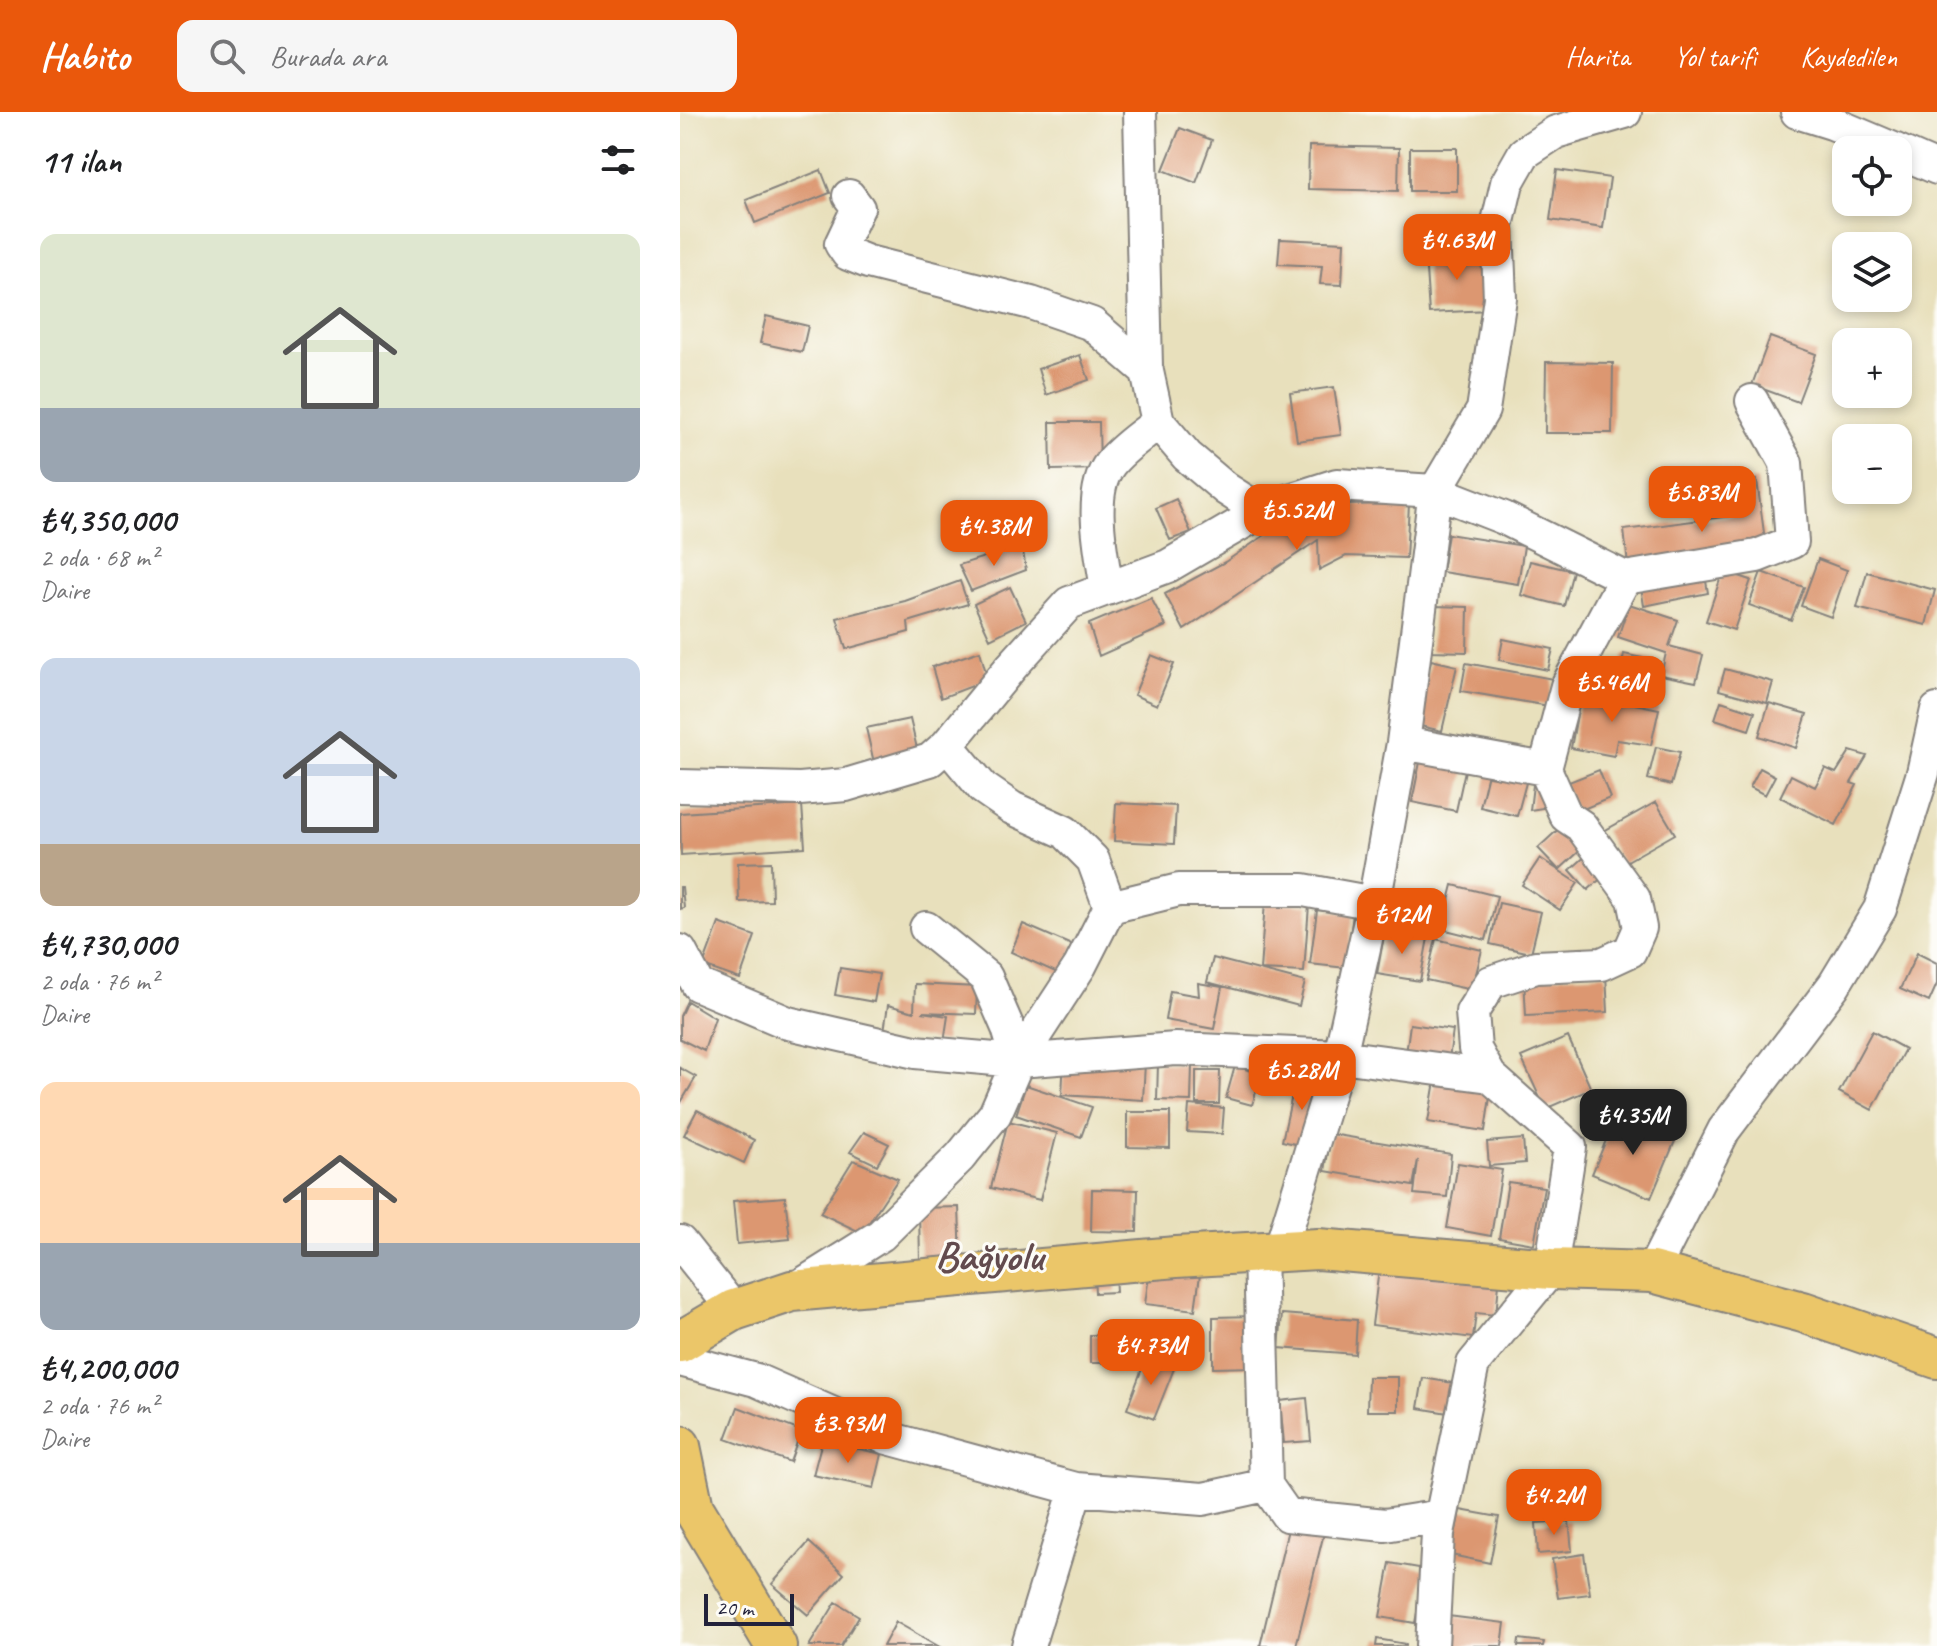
<!DOCTYPE html>
<html lang="tr">
<meta charset="utf-8">
<style>
body{margin:0;font-family:Caveat,sans-serif;background:#f6f6f6;color:#202124;height:100vh;display:flex;flex-direction:column;font-size:30px;white-space:nowrap}
*{box-sizing:border-box;margin:0}
p{font-size:26px;color:#757577}
.icon{flex:none;width:44px;height:44px;fill:none;stroke:currentColor;stroke-width:2;stroke-linecap:round;stroke-linejoin:round}
.map{position:relative;flex:1;overflow:hidden}
.drawer{display:flex;flex-direction:column;background:#fff;width:680px}
.drawer>*{flex:none}
.buttons{position:absolute;left:1152px;top:24px;display:grid;gap:16px}
.buttons a{display:grid;place-items:center;width:80px;height:80px;border-radius:16px;background:#fff;box-shadow:0 4px 12px #0003;font-size:40px}
.scale{position:absolute;left:24px;bottom:20px;width:90px;box-sizing:border-box;padding-left:8px;border:4px solid #22223b;border-top:0;font-size:22px;line-height:28px;white-space:nowrap;color:#22223b;-webkit-text-stroke:6px #fdfcf7;paint-order:stroke}
.price{position:absolute;translate:-50% -68px;padding:0 18px;border-radius:16px;background:#ea580c;color:#fff;font-size:26px;line-height:52px;filter:drop-shadow(0 2px 4px #0008)}
.price::after{content:'';position:absolute;left:50%;top:48px;width:24px;height:18px;margin-left:-12px;background:inherit;clip-path:polygon(0 0,100% 0,50% 100%)}
.price.on{background:#222;color:#fff}
ul{padding:0;list-style:none}
li{display:grid;align-content:center;gap:16px;height:424px;padding:0 40px}
li span{display:grid;place-items:center;height:248px;border-radius:16px;color:#555}
li>.icon{margin-inline-start:auto}
span .icon{width:144px;height:144px;fill:#fffc;stroke-width:1}
li b{font-size:34px}
h2{display:flex;justify-content:space-between;align-items:center;height:96px;padding:0 40px;font-size:34px}
header{display:flex;align-items:center;gap:48px;box-sizing:border-box;height:112px;padding:0 40px;background:#ea580c;color:#fff}
header strong{font-size:38px}
nav{display:flex;gap:44px;margin-inline-start:auto;font-size:28px}
.search{width:560px;height:72px;background:#f6f6f6;display:flex;align-items:center;gap:20px;box-sizing:border-box;padding:0 28px;border-radius:16px;color:#757577;font-size:30px}
main{display:flex;flex:1;min-height:0}
.map>svg:first-child{display:block}
.building{fill:#dc9771}
.lines{fill:none;stroke-linecap:round;stroke-linejoin:round}
.minor-casing{stroke:#85817c;stroke-width:36}
.major-casing{stroke:#85817c;stroke-width:44}
.minor{stroke:#fff;stroke-width:32}
.major{stroke:#ebc669;stroke-width:40}
.labels{text-anchor:middle;stroke-width:6;stroke-linejoin:round;paint-order:stroke}
.quarter-label{font-size:42px;font-weight:bold;fill:#634b4e;stroke:#fdfcf7}
</style>
<header>
<strong>Habito</strong>
<div class="search"><svg class="icon" aria-label="search" viewBox="0 0 24 24"><circle cx="10" cy="10" r="6"/><path d="M15 15l6 6"/></svg>Burada ara</div>
<nav><a>Harita</a><a>Yol tarifi</a><a>Kaydedilen</a></nav>
</header>
<main>
<section class="drawer">
<h2>11 ilan<svg class="icon" aria-label="filters" viewBox="0 0 24 24"><path d="M4 7h16M4 17h16"/><circle cx="9" cy="7" r="2"/><circle cx="15" cy="17" r="2"/></svg></h2>
<ul>
<li><span style="background:linear-gradient(#dfe7d0 70%,#9aa5b1 0)"><svg class="icon" aria-label="home" viewBox="0 0 24 24"><path d="M3 11l9-7 9 7M6 9v11h12V9"/></svg></span><div><b>₺4,350,000</b><p>2 oda · 68 m²</p><p>Daire</p></div></li>
<li><span style="background:linear-gradient(#c9d6e8 75%,#b9a48a 0)"><svg class="icon" aria-label="home" viewBox="0 0 24 24"><path d="M3 11l9-7 9 7M6 9v11h12V9"/></svg></span><div><b>₺4,730,000</b><p>2 oda · 76 m²</p><p>Daire</p></div></li>
<li><span style="background:linear-gradient(#ffd9b3 65%,#9aa5b1 0)"><svg class="icon" aria-label="home" viewBox="0 0 24 24"><path d="M3 11l9-7 9 7M6 9v11h12V9"/></svg></span><div><b>₺4,200,000</b><p>2 oda · 76 m²</p><p>Daire</p></div></li>
</ul>
</section>
<div class="map">
<svg width="1257" height="1534" viewBox="0 0 1257 1534">
<rect width="100%" height="100%" fill="#fdfcf7"/>
<filter id="ink" filterUnits="userSpaceOnUse"><feTurbulence type="fractalNoise" baseFrequency=".0125" numOctaves="2"/><feDisplacementMap in="SourceGraphic" scale="16" xChannelSelector="R" yChannelSelector="G"/><feConvolveMatrix kernelMatrix="1 2 1 2 8 2 1 2 1" color-interpolation-filters="sRGB"/></filter>
<filter id="wash" filterUnits="userSpaceOnUse"><feTurbulence type="fractalNoise" baseFrequency=".006" numOctaves="4" result="noise"/><feDisplacementMap in="SourceGraphic" scale="32" xChannelSelector="R" yChannelSelector="G"/><feGaussianBlur stdDeviation="1.8" result="paint"/><feColorMatrix in="noise" values="0 0 0 0 0 0 0 0 0 0 0 0 0 0 0 0 0 1.4 0 .05"/><feComposite in="paint" operator="in"/></filter>
<g filter="url(#wash)">
<rect width="100%" height="100%" fill="#e8e0bc"/>
<g id="blocks">
<path class="building" d="M500,16L532,28L516,71L483,58Z
M629,34L719,36L718,79L628,77Z
M730,36H777V79H730Z
M141,58L150,81L75,111L66,88Z
M877,58L930,66L923,116L870,108Z
M600,127L664,130L662,173L640,172L642,154L598,152Z
M805,139L808,198L749,201L745,143Z
M86,204L128,214L122,240L80,231Z
M1090,225L1136,242L1118,290L1072,273Z
M400,243L409,268L366,283L358,257Z
M866,250L933,251L932,321H865Z
M654,275L661,323L617,329L610,281Z
M370,310H419L420,357L371,358Z
M1077,368L1086,436L948,453L944,418L1059,403L1055,371Z
M1051,375L1054,400L1031,403L1028,378Z
M496,387L511,420L490,428L476,396Z
M729,392L726,446L666,444L639,458L638,428L504,518L485,482L545,450L619,400L667,393Z
M768,422L844,434L838,472L762,460Z
M342,433L346,458L291,479L279,453Z
M1138,447L1167,458L1151,505L1121,494Z
M850,449L893,459L884,494L841,483Z
M1043,459L1071,468L1054,518L1026,509Z
M1081,460L1124,475L1111,508L1069,493Z
M1187,460L1255,478L1246,513L1177,496Z
M1025,463L1028,481L964,494L961,475Z
M280,469L288,492L228,510L229,520L166,537L157,506L225,489Z
M330,475L346,509L310,527L294,492Z
M471,486L486,514L419,544L409,512Z
M949,492L998,508L989,534L1023,543L1016,570L981,563L986,541L938,525Z
M753,494L788,495L787,540L751,539Z
M823,527L873,537L868,558L819,548Z
M300,539L308,568L261,586L252,555Z
M944,542L980,550L972,590L935,582Z
M471,543L494,552L477,593L454,583Z
M751,548L777,554L762,619L736,613Z
M786,551L873,567L869,594L781,579Z
M1045,557L1093,570L1087,591L1039,578Z
M901,581L979,597L971,633L937,628L934,644L891,636Z
M1041,589L1075,600L1069,618L1035,607Z
M1089,591L1127,602L1116,636L1079,624Z
M230,607L239,645L195,655L186,616Z
M976,635L1000,640L991,673L968,667Z
M1170,639L1187,644L1171,671L1177,673L1156,713L1100,685L1111,663L1135,675L1145,656L1156,661Z
M741,645L786,654L776,699L732,690Z
M1080,656L1095,664L1085,683L1070,675Z
M809,657L847,667L837,704L800,695Z
M919,658L930,686L896,700L884,672Z
M853,673L869,676V695L850,698Z
M976,690L995,722L942,752L924,719Z
M436,691L496,694L494,732L434,729Z
M122,693L125,735L1,743L0,701Z
M883,713L904,735L879,758L858,736Z
M908,742L926,762L908,778L890,758Z
M860,746L898,771L880,798L842,773Z
M91,750L92,789L59,790L58,751Z
M773,773L817,784L806,828L762,817Z
M0,775H2L4,796L0,797Z
M585,790L629,793L624,860L580,858Z
M819,791L861,800L851,841L810,832Z
M637,798L673,802L666,856L630,852Z
M39,811L75,824L60,867L23,854Z
M343,812L394,834L382,863L331,840Z
M705,818L748,826L740,869L697,862Z
M756,827L802,838L792,878L746,868Z
M1237,841L1257,851V872L1249,890L1220,877Z
M533,846L625,870L619,894L527,870Z
M160,856L199,862L194,890L155,883Z
M926,862L928,900L846,904L844,866Z
M518,871L542,875L534,917L485,908L490,879L519,884Z
M235,872L297,875L296,902L242,900L268,904L264,930L204,919L208,893L234,900Z
M7,889L35,906L24,939L0,927V904Z
M730,912L773,918L769,947L726,942Z
M1192,919L1225,937L1192,998L1159,980Z
M888,925L911,977L865,997L841,945Z
M384,946L465,951L463,988L382,983Z
M478,951L512,952L511,989L477,988Z
M555,954L581,962L572,993L546,986Z
M0,956L16,965L0,992Z
M516,959H540L539,992H516Z
M616,965L641,970L628,1035L602,1029Z
M755,969L811,978L805,1019L748,1010Z
M346,973L412,995L401,1025L336,1003Z
M509,993L544,996L542,1022L507,1020Z
M17,998L74,1028L64,1051L4,1023Z
M447,1000H490V1036L447,1035Z
M936,1004L995,1029L971,1086L912,1062Z
M328,1009L377,1021L360,1088L311,1076Z
M184,1020L209,1032L197,1053L170,1040Z
M651,1022L771,1042L767,1085L734,1082L738,1048L733,1074L645,1059Z
M843,1027L845,1051L809,1054L807,1030Z
M173,1048L218,1067L182,1121L140,1101Z
M778,1051L822,1058L811,1124L767,1116Z
M828,1070L864,1075L854,1132L819,1126Z
M412,1077L458,1078L457,1120L411,1119Z
M105,1085L110,1127L57,1132L53,1089Z
M279,1095L281,1150L240,1151L239,1096Z
M470,1156L520,1163L515,1198L465,1192Z
M699,1157L819,1171L816,1203L796,1201L793,1226L692,1213Z
M414,1161H435L436,1180L415,1181Z
M602,1202L677,1208L675,1242L599,1236Z
M574,1204L575,1255L533,1256V1205Z
M410,1223H427V1251H410Z
M467,1243L495,1254L474,1307L447,1297Z
M688,1265H718V1299H687Z
M743,1266L773,1271L768,1301L738,1296Z
M627,1286L631,1329L604,1331L600,1289Z
M58,1295L121,1319L110,1350L46,1327Z
M142,1329L202,1342L194,1376L133,1363Z
M780,1398L819,1405L810,1451L771,1443Z
M889,1409L892,1439L858,1442L856,1411Z
M609,1413L644,1421L616,1534H580Z
M129,1430L164,1462L128,1503L92,1472Z
M904,1442L910,1482L878,1486L872,1447Z
M710,1451L745,1457L735,1511L700,1505Z
M156,1490L179,1504L161,1534H129Z
M768,1504L825,1511L822,1534H764Z
M216,1510L258,1534H203Z
M697,1527L726,1532V1534H696Z
M839,1527L864,1530L863,1534H838Z"/>
</g>
</g>
<g filter="url(#ink)">
<use href="#blocks" fill-opacity="0" stroke="#85817c" stroke-width="2"/>
<g class="lines">
<g class="minor-casing">
<path id="minor" d="M460,0L466,255L478,310L507,344L546,377L582,400
M1117,0L1152,11L1216,38
M1218,39L1257,56
M169,84L178,96L161,132L168,142L188,150L351,191L412,212L467,259
M427,477C422,443 407,381 430,352C442,336 463,323 478,310
M723,631L865,657L887,574L945,466L1077,444L1112,430L1106,351L1072,289
M0,674L120,677L166,673L250,648L267,633L332,554L389,491L488,454L591,394L657,373L755,379L824,406L945,466
M430,795L499,778H623L694,791
M246,816L306,865L328,916L338,949
M0,839L18,873L108,911L235,940L338,949L496,937L660,944L810,964
M0,1130L54,1198
M600,1139L660,944L694,791L723,631L755,379L803,298L820,186L817,114L827,71L844,41L876,20L945,0
M580,1140L586,1373L607,1403L705,1413L761,1404
M972,1160L1044,1018L1154,873L1200,797L1243,661L1257,598
M112,1179L201,1123L280,1045L315,1002L338,949L400,854L430,795L413,748L385,720L332,696L303,676L267,633
M0,1248L76,1268L208,1326L396,1377L523,1387L586,1373
M348,1534L396,1377
M752,1534L758,1421L793,1252L871,1157L890,1035L810,964L795,937L792,900L811,870L856,855L922,852L950,839L960,816L954,787L901,714L886,704L865,657"/>
</g>
<g class="major-casing">
<path id="major" d="M0,1230L54,1198L112,1179L496,1145L638,1137L871,1157L972,1160L1123,1200L1257,1246
M0,1334L13,1396L96,1534"/>
</g>
<use href="#minor" class="minor"/>
<use href="#major" class="major"/>
</g>
</g>
<g class="labels">
<g class="quarter-label">
<text x="309" y="1158">Bağyolu</text>
</g>
</g>
</svg>
<div class="buttons">
<a><svg class="icon" aria-label="locate" viewBox="0 0 24 24"><circle cx="12" cy="12" r="6"/><path d="M12 2v4M12 18v4M2 12h4M18 12h4"/></svg></a>
<a><svg class="icon" aria-label="layers" viewBox="0 0 24 24"><path d="M12 4l9 5-9 5-9-5zM3 14l9 5 9-5"/></svg></a>
<a>+</a>
<a>−</a>
</div>
<div class="scale">20 m</div>
<b class="price" style="left:777px;top:170px">₺4.63M</b>
<b class="price" style="left:1022px;top:422px">₺5.83M</b>
<b class="price" style="left:617px;top:440px">₺5.52M</b>
<b class="price" style="left:314px;top:456px">₺4.38M</b>
<b class="price" style="left:932px;top:612px">₺5.46M</b>
<b class="price" style="left:722px;top:844px">₺12M</b>
<b class="price" style="left:622px;top:1000px">₺5.28M</b>
<b class="price on" style="left:953px;top:1045px">₺4.35M</b>
<b class="price" style="left:471px;top:1275px">₺4.73M</b>
<b class="price" style="left:168px;top:1353px">₺3.93M</b>
<b class="price" style="left:874px;top:1425px">₺4.2M</b>
</div>
</main>
